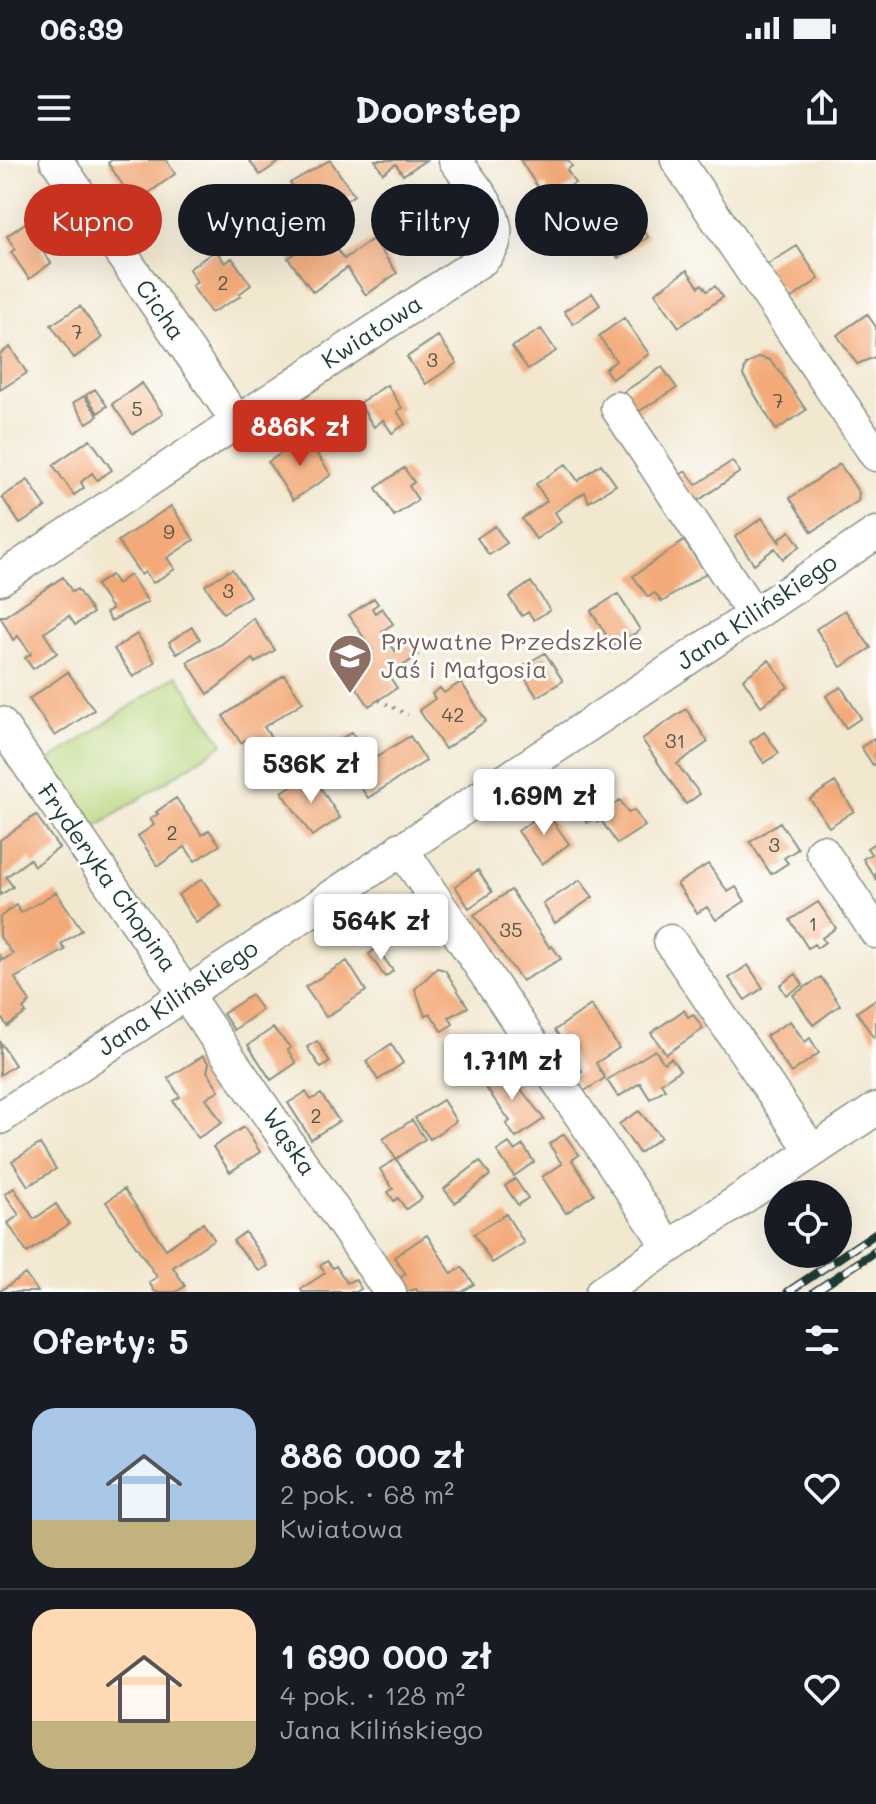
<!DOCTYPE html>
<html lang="pl">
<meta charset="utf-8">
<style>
body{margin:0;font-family:Mali,sans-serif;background:#242831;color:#f1f3f6;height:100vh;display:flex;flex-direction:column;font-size:30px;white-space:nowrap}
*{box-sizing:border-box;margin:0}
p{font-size:26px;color:#9ea1a6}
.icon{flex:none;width:44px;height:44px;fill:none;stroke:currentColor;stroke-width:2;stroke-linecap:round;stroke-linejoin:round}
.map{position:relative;height:1132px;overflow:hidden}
.sheet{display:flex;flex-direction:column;background:#171b24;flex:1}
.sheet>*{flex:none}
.top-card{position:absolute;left:24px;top:24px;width:828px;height:72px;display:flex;gap:16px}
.fabs{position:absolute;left:764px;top:1020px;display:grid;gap:16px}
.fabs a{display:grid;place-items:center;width:88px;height:88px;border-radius:50%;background:#171b24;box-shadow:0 8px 32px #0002;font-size:40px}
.price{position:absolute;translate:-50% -68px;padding:0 18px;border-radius:8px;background:#fff;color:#222;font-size:26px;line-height:52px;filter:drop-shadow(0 2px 4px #0008)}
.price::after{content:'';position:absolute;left:50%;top:48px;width:24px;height:18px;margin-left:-12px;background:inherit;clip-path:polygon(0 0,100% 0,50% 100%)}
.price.current{background:#c8321e;color:#fff}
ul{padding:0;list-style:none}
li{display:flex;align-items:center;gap:24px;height:200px;padding:0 32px}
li+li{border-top:2px solid #363941}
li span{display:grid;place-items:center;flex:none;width:224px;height:160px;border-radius:24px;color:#555}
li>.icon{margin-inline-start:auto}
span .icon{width:96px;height:96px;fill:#fffc;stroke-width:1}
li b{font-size:34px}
h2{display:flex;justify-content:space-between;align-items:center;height:96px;padding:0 32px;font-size:34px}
.chip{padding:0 28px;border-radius:36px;background:#171b24;box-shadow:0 8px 32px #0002;font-size:28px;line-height:72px}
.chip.current{background:#c8321e;color:#fff}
.status{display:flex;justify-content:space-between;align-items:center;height:56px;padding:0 40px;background:#171b24;direction:ltr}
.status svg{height:22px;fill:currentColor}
header{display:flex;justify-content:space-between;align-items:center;height:104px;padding:0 32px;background:#171b24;font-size:36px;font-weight:700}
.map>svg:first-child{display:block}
.green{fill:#b9d67d;stroke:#6c8a58;stroke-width:2}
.building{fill:#f3aa78}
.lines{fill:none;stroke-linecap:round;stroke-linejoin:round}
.minor-casing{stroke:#889282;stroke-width:35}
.path{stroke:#889282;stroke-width:4;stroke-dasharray:2 6;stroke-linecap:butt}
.minor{stroke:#fff;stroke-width:32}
.rail-casing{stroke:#1f3d34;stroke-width:9}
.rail{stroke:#fff;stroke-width:6;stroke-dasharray:18;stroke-linecap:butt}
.labels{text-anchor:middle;stroke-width:6;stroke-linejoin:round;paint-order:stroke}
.number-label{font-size:20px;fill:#545845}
.street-label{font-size:24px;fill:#1f3d34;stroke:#fff}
.education-label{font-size:24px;fill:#785e54;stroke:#fff;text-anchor:start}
</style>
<div class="status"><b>06:39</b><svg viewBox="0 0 49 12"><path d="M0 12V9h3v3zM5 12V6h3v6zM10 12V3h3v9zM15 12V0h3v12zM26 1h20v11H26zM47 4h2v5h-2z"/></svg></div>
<header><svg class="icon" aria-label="menu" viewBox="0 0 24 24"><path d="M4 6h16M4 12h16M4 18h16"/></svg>Doorstep<svg class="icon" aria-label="share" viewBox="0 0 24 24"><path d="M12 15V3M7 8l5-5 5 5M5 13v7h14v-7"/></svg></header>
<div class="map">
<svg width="876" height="1132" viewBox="0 0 876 1132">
<rect width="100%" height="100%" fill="#fff"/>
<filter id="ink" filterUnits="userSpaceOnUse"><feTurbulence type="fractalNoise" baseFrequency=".0125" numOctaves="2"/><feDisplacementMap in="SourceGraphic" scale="16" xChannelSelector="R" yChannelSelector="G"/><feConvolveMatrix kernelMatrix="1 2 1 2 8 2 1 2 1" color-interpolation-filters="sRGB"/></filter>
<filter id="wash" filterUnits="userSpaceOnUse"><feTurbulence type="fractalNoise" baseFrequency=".006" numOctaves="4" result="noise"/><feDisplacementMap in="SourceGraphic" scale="32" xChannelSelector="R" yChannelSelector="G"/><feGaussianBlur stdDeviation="1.8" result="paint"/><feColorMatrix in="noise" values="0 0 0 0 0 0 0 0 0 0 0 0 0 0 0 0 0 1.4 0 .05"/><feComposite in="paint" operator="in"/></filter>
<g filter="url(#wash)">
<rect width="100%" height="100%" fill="#f2e8d0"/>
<path class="green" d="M177,515L223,584L92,670L46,603Z"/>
<g id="blocks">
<path class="building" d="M112,0H166L175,14L135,43L108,3Z
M249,0H282L260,15Z
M330,0L354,35L312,65L303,51L311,46L290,23Z
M375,0H426L403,15L396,4L383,13Z
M520,0H568L572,6L567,10L575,23L553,37L545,25L539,29Z
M437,29L461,66L431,85L410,54L424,44L421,39Z
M627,46L648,77L618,98L597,67Z
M28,61L45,85L41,89L51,103L29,119L11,92L15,89L7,76Z
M373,79L397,113L366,135L347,108L313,132L288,98L308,84L315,94L332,82L344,99Z
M797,86L819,119L789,140L765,106Z
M216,90L225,103L232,98L251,125L239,134L241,136L211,153L192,126L197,122L189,109Z
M687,110L699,127L702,124L707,131L715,126L723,137L679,167L655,133Z
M592,133L600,145L573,164L564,151Z
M80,146L102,178L74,198L51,165Z
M867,154L876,167L875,197L857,204L837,175Z
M624,158L649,194L612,219L605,209L616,201L599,176Z
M541,169L556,191L528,209L512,187Z
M438,176L457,203L426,224L407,197Z
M10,187L27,213L0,230V194Z
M759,197L770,200L780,212L806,250L776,270L743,215L746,205Z
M662,207L677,228L636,253L622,233Z
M142,223L163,254L133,274L112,244Z
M387,225L402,248L397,251L405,264L392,273L383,260L374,267L359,243Z
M95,229L107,246L98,253L86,235Z
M84,236L98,256L87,263L73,243Z
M306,277L331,315L293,340L268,302Z
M90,279L112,310L97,320L92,313L81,322L84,328L74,335L53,305Z
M732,301L740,312L696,342L678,316L686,311L696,325Z
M566,304L578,321L601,304L616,325L589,342L585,332L555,352L561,362L536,379L522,359L547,341L536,324Z
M840,304L859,333L858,341L812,372L790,338Z
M404,308L414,322L409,326L418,340L394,356L376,328Z
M28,320L46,347L20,364L2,337Z
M171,346L194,380L167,398L175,409L153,423L145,412L141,415L118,381Z
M762,358L780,383L779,379L790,371L800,386L783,399L775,388L754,404L735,377Z
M495,366L507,383L489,395L477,378Z
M684,381L706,413L662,442L655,433L648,437L633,416Z
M232,409L250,436L223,453L205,425Z
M111,415L117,424L130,415L148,442L111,461L106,453L112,449L96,425Z
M63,417L72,432L77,429L93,453L75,465L69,456L44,473L57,493L33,509L25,498L31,494L18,476L13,480L0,456H5Z
M531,422L550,450L534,460L528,452L522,456L509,437Z
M618,434L640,470L614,487L591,451Z
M374,438L378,444L372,448L375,453L382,448L393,464L382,471L395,491L409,482L418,495L389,516L397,528L369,546L344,509L372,490L349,455Z
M845,450L871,488L841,507L816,469Z
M253,458L275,490L255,503L253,499L208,534L187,502L222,484Z
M192,467L200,479L177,494L169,482Z
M137,474L155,502L133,517L114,489Z
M545,493L563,521L537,537L519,508Z
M769,500L788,527L761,546L743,519Z
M68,512L94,550L55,576L29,539Z
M284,515L303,542L264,567L273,581L254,593L245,580L241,583L223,556Z
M461,522L486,561L445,589L419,550L435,539L432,534L440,528L444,533Z
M841,527L861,558L846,568L826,536Z
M686,549L708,582L677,604L700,634L686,644L642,579Z
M352,572L364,591L344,603L331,585Z
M764,572L779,593L764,603L750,582Z
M410,576L426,601L368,638L351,613Z
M874,579L876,603L873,605L861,587Z
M311,613L340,658L312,676L282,632Z
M588,618L609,648L620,640L628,653L634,650L645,666L617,684L601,660L598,662L595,658L587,663L573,641L579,638L573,628Z
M835,622L854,651L829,667L810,639Z
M176,638L202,675L209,670L220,685L195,701L185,687L158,706L138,676L154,665L150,659L158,654L156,652Z
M546,651L569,684L542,704L518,671Z
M36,655L59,688L34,706L30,699L6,717L13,727L0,735V680Z
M780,662L798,689L784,698L788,703L771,714L750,682Z
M876,682V719L863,699L871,694L867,688Z
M708,704L728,732L736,727L745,741L716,760L707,747L697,753L677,724Z
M478,710L492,732L469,748L455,726Z
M202,719L221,746L196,763L178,735Z
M580,720L593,737L555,763L543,744Z
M511,730L550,788L552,786L561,799L522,821L474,755Z
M56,732L82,770L61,784L65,790L15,818L30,842L23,849L26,853L7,866L0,855V796L3,800L13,794L0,777V757L16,745L21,753Z
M818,742L836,768L822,778L825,782L817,788L814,784L808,788L790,760Z
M377,788L393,811L385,817L369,794Z
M347,801L366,831L326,857L305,827Z
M748,805L763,828L745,840L729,818Z
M437,808L445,810L468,847L449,857L453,864L442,871L430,853L425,856L415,829Z
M796,814L803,825L786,835L780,825Z
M821,817L840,845L813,865L793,835Z
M251,835L262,850L234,870L223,854Z
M876,839V877L874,878L857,852Z
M591,845L619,888L596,903L605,918L583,932L573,917L582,911L555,870Z
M684,850L688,857L693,854L703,869L666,894L651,873Z
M790,861L805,882L810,878L819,893L791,913L766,876Z
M273,868L291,888L288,890L296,903L271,920L248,885Z
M317,881L330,902L321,908L307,887Z
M0,882L15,905L0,915Z
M391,884L403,903L378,920L366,901Z
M655,890L664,903L671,898L680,910L661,923L665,929L650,939L640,923L618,937L607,920Z
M203,896L209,904L207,911L219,930L206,938L222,963L198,978L173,941L180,937L168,918Z
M503,906L544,959L516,978L506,964L510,961L481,921Z
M306,932L311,940L321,934L339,961L311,979L288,943Z
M443,940L456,961L430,979L415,958Z
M639,951L661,977L639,993L619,964Z
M412,960L425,979L396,999L383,979Z
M244,967L260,992L230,1012L213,987Z
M564,974L579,995L572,1000L594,1034L566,1053L542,1017L562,1004L549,984Z
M509,983L515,991L523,985L534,1002L514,1016L497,991Z
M40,984L56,1009L28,1026L12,1001Z
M396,999L422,1038L406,1049L398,1038L394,1041L388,1032L393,1029L380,1009Z
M480,1001L490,1015L455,1043L444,1029Z
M515,1019L528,1038L518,1045L505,1026Z
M14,1028L34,1059L56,1044L69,1064L27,1093L8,1063L19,1055L5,1034Z
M124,1029L166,1089L203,1063L214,1079L173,1107L185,1126L176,1132H155L149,1122L157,1117L106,1042Z
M506,1054L524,1083L492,1103L474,1074Z
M245,1072L268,1106L259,1111L233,1081Z
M427,1075L452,1114L462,1107L474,1124L462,1132H418L416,1129L405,1132L397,1120L406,1114L394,1097Z
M327,1101L333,1108L336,1106L347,1123L355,1119L361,1129L356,1132H302L301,1129L325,1113L320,1106Z
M25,1114L38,1132H0V1131Z"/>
</g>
</g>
<g filter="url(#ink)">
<use href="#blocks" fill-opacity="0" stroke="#889282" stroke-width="2"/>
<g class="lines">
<g class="minor-casing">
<path id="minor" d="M56,0L237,261
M677,0L876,295
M617,248L753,454
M0,419L483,99C516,68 474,28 455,0
M0,563L390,1132
M401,688L669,1087
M822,691L876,772
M670,781L812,991
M0,958L876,373
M602,1132L876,949"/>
</g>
<path class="path" d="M379,540L408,555"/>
<use href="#minor" class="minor"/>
<g class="rail-casing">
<path id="rail" d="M788,1132L876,1073
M814,1132L876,1091"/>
</g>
<use href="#rail" class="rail"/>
</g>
</g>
<defs>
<g id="school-pin" transform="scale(2.3)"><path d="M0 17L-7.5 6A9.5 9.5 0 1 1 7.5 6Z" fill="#8d6e63" stroke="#fff"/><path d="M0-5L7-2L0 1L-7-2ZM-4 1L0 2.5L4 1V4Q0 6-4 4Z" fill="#fff"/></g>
</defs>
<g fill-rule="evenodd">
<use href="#school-pin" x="350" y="496"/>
</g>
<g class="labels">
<g class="number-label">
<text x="223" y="130">2</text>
<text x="77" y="179">7</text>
<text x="432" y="207">3</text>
<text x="778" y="248">7</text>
<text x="137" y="256">5</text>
<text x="169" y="379">9</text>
<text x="228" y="438">3</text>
<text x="453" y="562">42</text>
<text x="675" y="588">31</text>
<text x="172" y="680">2</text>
<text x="774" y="692">3</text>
<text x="813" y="771">1</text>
<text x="511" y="777">35</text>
<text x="316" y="963">2</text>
</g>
<g class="street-label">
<text transform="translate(160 150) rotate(55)" y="8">Cicha</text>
<text transform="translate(372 172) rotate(-33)" y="8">Kwiatowa</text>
<text transform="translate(757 452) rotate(-34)" y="8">Jana Kilińskiego</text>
<text transform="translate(107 718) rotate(55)" y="8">Fryderyka Chopina</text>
<text transform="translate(178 838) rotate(-34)" y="8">Jana Kilińskiego</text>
<text transform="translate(289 982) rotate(56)" y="8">Wąska</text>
</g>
<g class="education-label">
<text x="381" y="490">Prywatne Przedszkole<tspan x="381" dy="28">Jaś i Małgosia</tspan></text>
</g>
</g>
</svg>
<div class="fabs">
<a><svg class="icon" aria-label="locate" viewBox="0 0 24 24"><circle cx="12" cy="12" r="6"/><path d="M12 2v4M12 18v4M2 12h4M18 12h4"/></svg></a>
</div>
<b class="price current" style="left:300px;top:308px">886K zł</b>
<b class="price" style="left:311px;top:645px">536K zł</b>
<b class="price" style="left:544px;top:677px">1.69M zł</b>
<b class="price" style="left:381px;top:802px">564K zł</b>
<b class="price" style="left:512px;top:942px">1.71M zł</b>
<div class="top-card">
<a class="chip current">Kupno</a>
<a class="chip">Wynajem</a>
<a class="chip">Filtry</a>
<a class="chip">Nowe</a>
</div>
</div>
<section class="sheet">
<h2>Oferty: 5<svg class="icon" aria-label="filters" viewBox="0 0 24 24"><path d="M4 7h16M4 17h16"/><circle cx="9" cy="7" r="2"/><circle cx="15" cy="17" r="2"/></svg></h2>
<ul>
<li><span style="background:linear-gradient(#a9c7e8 70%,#c2b280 0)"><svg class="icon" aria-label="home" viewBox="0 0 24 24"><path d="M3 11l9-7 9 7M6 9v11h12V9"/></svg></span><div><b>886 000 zł</b><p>2 pok. · 68 m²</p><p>Kwiatowa</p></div><svg class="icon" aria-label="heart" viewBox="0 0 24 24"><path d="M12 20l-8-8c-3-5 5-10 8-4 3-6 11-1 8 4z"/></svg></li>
<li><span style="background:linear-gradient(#ffd9b3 70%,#c2b280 0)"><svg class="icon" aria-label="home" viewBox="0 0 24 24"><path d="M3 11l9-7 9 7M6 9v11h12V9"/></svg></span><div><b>1 690 000 zł</b><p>4 pok. · 128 m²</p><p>Jana Kilińskiego</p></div><svg class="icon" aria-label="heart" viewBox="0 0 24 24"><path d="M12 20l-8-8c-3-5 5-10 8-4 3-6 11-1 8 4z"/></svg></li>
</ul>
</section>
